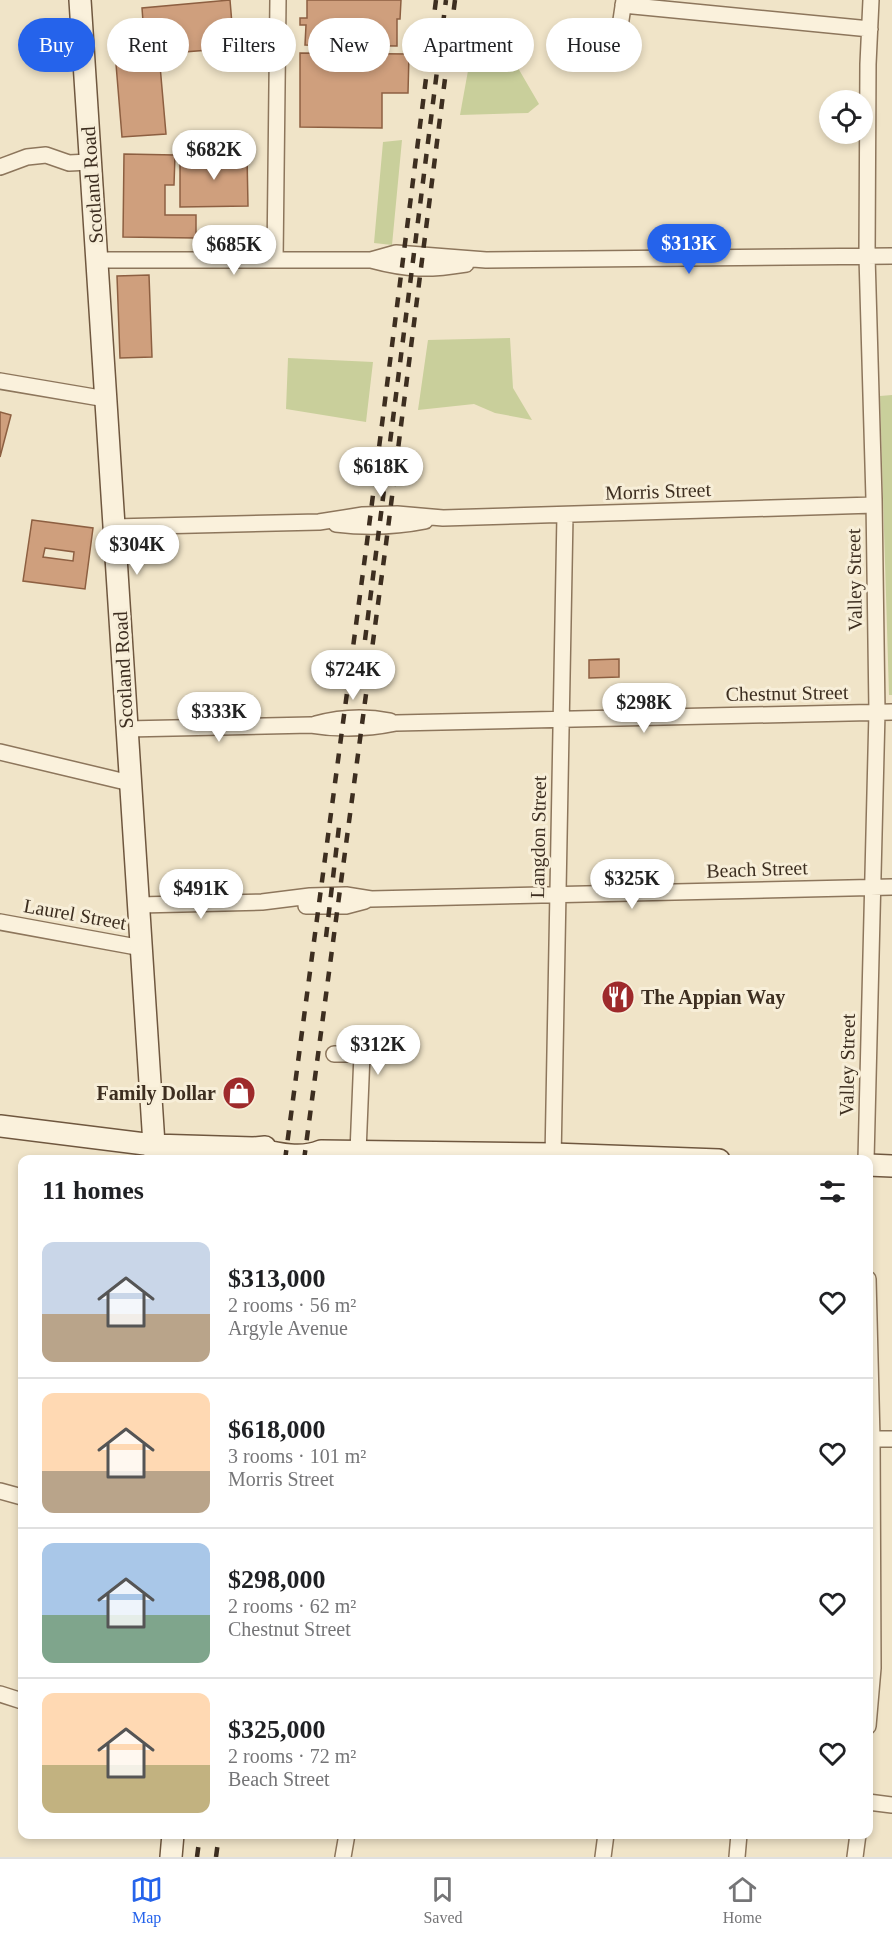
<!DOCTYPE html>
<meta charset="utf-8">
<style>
body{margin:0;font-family:"Times New Roman",serif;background:#f2f2f2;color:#202124;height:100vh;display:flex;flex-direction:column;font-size:22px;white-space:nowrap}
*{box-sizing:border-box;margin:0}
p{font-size:20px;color:#757577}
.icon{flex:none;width:33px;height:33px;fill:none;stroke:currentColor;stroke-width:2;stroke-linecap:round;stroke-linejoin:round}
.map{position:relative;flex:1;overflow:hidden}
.drawer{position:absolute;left:18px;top:1155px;width:855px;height:684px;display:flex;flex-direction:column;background:#fff;border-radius:12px;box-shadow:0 3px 9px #0003}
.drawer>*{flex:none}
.banner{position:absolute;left:18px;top:18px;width:856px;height:54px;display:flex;gap:12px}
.buttons{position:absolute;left:819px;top:90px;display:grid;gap:12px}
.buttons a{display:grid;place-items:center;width:54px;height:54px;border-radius:50%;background:#fff;box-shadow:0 3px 9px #0003;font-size:30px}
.price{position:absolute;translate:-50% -51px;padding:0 14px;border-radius:21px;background:#fff;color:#222;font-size:20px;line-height:39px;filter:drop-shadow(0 2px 3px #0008)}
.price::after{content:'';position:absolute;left:50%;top:36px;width:18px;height:14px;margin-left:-9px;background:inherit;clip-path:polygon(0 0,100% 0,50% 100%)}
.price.active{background:#2563eb;color:#fff}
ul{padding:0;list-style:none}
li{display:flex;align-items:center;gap:18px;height:150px;padding:0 24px}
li+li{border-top:2px solid #e0e0e0}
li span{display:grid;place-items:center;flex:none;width:168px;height:120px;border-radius:12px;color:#555}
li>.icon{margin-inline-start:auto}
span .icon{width:72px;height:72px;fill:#fffc;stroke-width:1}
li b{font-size:26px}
h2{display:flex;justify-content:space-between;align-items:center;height:72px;padding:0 24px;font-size:26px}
.chip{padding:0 21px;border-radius:27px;background:#fff;box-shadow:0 3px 9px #0003;font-size:21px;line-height:54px}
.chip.active{background:#2563eb;color:#fff}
.dock{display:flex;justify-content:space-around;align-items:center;height:84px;border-top:2px solid #e0e0e0;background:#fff;font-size:16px;color:#757577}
.dock a{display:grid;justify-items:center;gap:3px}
.dock .active{color:#2563eb}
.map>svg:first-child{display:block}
.green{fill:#c9cf9b}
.building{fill:#cf9f7d;stroke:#8d5f41;stroke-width:1.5;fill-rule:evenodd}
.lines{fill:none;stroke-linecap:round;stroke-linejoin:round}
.street-casing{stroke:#8d765c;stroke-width:18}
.secondary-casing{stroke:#6f573f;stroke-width:24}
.street{stroke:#faf1dc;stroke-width:15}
.secondary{stroke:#faf1dc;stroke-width:21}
.rail{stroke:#3d2e20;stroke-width:4.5;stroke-dasharray:10 10;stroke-linecap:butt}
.labels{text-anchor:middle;stroke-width:6;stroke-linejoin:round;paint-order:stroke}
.street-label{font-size:20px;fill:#3d2e20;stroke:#f7eed8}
.poi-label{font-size:20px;font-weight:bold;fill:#3d2e20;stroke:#f7eed8;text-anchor:start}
</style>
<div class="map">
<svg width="892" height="1857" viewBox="0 0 892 1857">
<rect width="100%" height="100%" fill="#f0e4c8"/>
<path class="green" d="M471,54L511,56L539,104L528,113L460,115Z
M402,140L392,245L374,243L383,142Z
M510,338L513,388L532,420L495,413L474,404L418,410L428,340Z
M288,358L373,362L366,422L286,409Z
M892,395V695H889L880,396Z"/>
<path class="building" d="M230,0L234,48L159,54L166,134L122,137L115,52L145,49L142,8Z
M307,0H401L400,19H397V46L305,45L306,25H300V18H307Z
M300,53L409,54L408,93H382V128L300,127Z
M124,154L175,155L174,185H165V215H196V238L123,237Z
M180,155H247L248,206L180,207Z
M149,275L152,357L120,358L117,276Z
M0,412L11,415L0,457Z
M32,520L93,528L85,589L23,581ZM45,548L74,552L73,561L43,557Z
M619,659V677L589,678V660Z"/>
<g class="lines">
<g class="street-casing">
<path id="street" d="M623,5L870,29
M618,40L624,0
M0,167L27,157L46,155L69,163L90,162
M97,260H371L396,253L486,260L892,256
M275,260L278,0
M371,260C408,270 429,270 466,264
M0,381L106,399
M336,524C367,528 395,527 425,521
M114,527L319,522L363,515L397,514L443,518L874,505
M316,724C341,717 365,716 390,721
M126,729L311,725C341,730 367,729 396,723L892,712
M0,752L130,783
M139,905L262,902L310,896L346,895L371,899L892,887
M306,906H346L365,901
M0,922L142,948
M334,1054H362L358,1152
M553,1160L565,515
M866,1160L877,712L874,499L867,256L868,64L871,0
M868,1279L872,1439L873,1668L868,1726
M872,1439H892
M0,1491L22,1497
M0,1694L22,1701
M868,1802L892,1805
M343,1857L347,1834
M603,1857L606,1834
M737,1857L739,1834
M855,1857L858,1834"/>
</g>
<g class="secondary-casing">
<path id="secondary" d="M80,0L155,1160
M0,1126L153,1145L253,1148L265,1147
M253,1148C275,1153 300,1160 321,1151L553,1154L719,1160
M868,1165L892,1166
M171,1857L173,1834"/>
</g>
<use href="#street" class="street"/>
<use href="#secondary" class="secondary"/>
<path class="rail" d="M365,640L446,0
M326,937L340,818
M285,1160L367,542L436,0
M304,1160L386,544L455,0
M197,1857L200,1834
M216,1857L219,1834"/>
</g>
<defs>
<g id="restaurant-disc" transform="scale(1.725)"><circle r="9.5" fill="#9e2a2b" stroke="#f7eed8"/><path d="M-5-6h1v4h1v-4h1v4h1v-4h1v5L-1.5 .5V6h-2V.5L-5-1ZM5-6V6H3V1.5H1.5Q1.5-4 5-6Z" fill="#fff"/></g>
<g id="shop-disc" transform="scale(1.725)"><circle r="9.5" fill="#9e2a2b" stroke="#f7eed8"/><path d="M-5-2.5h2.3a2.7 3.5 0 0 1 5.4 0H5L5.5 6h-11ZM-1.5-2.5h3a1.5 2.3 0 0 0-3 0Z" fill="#fff"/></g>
</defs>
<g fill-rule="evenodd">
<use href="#restaurant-disc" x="618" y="997"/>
<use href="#shop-disc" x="239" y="1093"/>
</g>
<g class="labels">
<g class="street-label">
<text transform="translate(92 185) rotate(-94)" y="7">Scotland Road</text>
<text transform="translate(658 491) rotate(-2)" y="7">Morris Street</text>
<text transform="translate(854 580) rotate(-91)" y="7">Valley Street</text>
<text transform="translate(123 670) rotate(-93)" y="7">Scotland Road</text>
<text transform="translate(787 693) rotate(-1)" y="7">Chestnut Street</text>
<text transform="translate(538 837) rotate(-89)" y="7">Langdon Street</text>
<text transform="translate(757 869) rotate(-2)" y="7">Beach Street</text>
<text transform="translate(75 914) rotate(10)" y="7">Laurel Street</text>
<text transform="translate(847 1065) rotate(-89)" y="7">Valley Street</text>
</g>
<g class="poi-label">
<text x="641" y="1004">The Appian Way</text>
<text x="216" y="1100" text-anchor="end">Family Dollar</text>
</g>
</g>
</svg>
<div class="buttons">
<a><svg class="icon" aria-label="locate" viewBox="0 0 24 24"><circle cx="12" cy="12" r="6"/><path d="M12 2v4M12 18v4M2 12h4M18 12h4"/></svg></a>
</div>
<b class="price" style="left:214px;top:181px">$682K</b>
<b class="price active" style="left:689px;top:275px">$313K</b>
<b class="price" style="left:234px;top:276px">$685K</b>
<b class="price" style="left:381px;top:498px">$618K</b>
<b class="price" style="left:137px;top:576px">$304K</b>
<b class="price" style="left:353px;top:701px">$724K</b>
<b class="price" style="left:644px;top:734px">$298K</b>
<b class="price" style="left:219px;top:743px">$333K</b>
<b class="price" style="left:632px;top:910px">$325K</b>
<b class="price" style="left:201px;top:920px">$491K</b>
<b class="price" style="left:378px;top:1076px">$312K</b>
<div class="banner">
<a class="chip active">Buy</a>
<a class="chip">Rent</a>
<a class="chip">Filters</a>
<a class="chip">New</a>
<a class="chip">Apartment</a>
<a class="chip">House</a>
</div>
<section class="drawer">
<h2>11 homes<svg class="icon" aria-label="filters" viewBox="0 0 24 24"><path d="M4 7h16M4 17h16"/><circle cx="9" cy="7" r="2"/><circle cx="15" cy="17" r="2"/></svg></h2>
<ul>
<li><span style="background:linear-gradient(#c9d6e8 60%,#b9a48a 0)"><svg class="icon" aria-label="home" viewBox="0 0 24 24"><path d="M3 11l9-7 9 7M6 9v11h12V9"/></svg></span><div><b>$313,000</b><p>2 rooms · 56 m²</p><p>Argyle Avenue</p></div><svg class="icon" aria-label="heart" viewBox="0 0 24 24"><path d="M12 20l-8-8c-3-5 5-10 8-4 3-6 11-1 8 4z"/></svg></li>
<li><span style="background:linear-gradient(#ffd9b3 65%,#b9a48a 0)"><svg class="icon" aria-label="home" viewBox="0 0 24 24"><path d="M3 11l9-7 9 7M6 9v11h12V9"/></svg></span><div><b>$618,000</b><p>3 rooms · 101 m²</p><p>Morris Street</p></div><svg class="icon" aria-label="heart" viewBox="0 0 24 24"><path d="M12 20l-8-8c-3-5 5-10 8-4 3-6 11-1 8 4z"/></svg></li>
<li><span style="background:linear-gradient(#a9c7e8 60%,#7fa58c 0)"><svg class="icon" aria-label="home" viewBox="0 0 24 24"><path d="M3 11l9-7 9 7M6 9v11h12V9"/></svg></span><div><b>$298,000</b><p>2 rooms · 62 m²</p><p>Chestnut Street</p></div><svg class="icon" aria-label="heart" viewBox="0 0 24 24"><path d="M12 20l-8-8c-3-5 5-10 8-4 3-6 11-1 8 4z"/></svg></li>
<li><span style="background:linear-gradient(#ffd9b3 60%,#c2b280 0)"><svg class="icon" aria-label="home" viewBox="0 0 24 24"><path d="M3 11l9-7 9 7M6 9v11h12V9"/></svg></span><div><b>$325,000</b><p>2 rooms · 72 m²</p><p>Beach Street</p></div><svg class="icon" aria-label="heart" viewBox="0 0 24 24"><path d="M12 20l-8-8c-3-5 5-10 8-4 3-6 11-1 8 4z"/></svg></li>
</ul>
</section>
</div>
<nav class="dock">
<a class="active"><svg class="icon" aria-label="map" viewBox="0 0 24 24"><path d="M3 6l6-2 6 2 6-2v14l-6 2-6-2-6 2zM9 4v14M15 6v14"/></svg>Map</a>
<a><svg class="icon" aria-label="saved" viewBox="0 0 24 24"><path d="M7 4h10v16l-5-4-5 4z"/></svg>Saved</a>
<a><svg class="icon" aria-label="home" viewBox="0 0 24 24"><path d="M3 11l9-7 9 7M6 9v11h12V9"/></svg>Home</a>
</nav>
